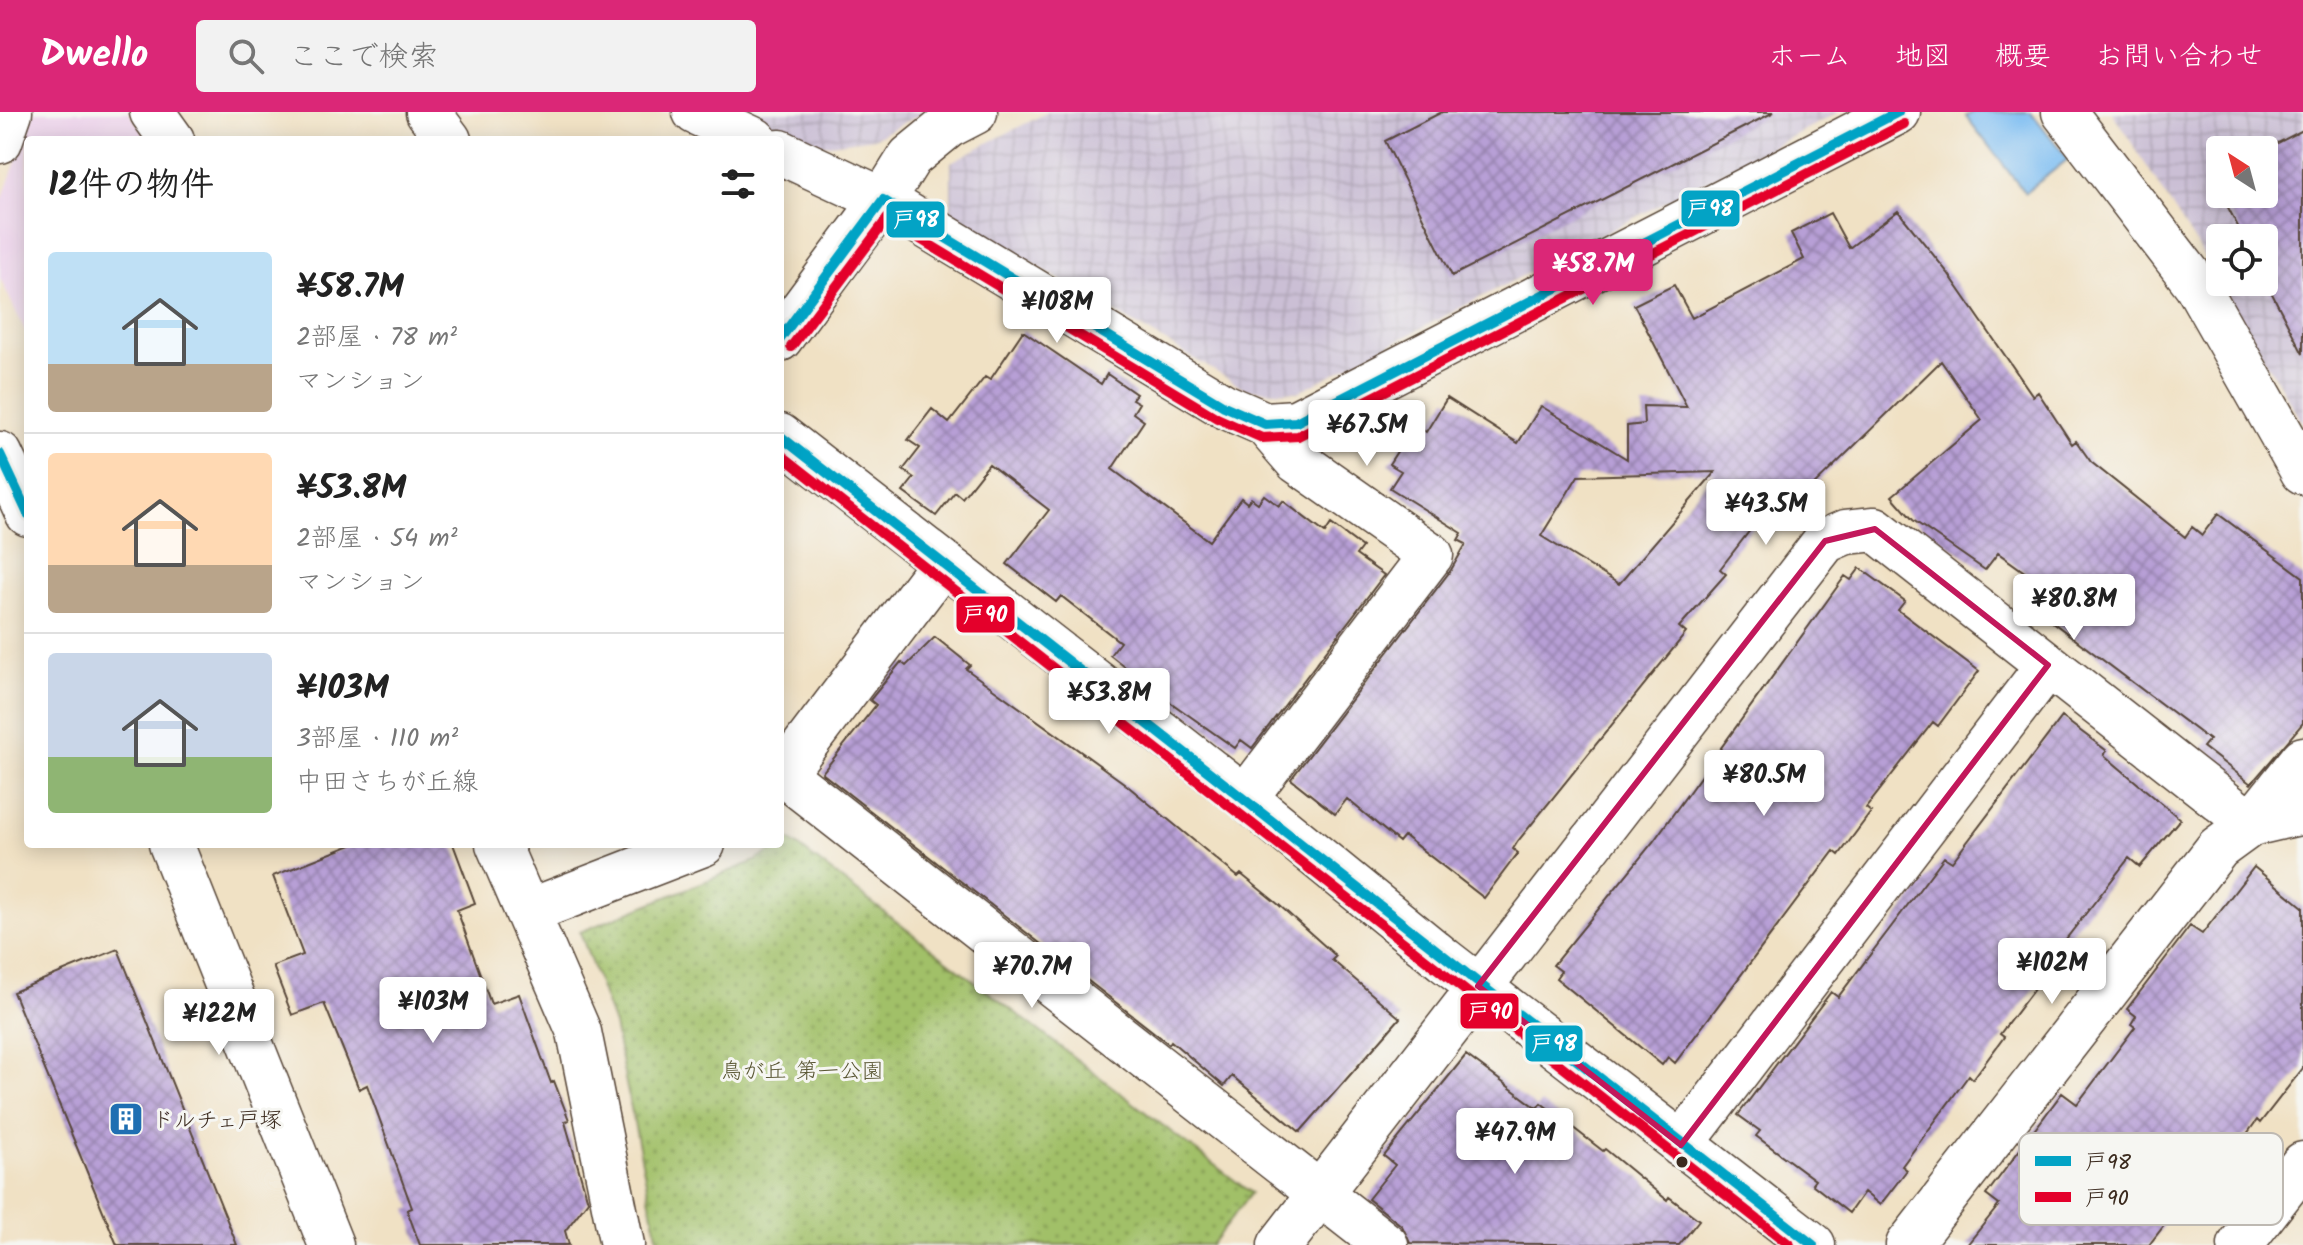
<!DOCTYPE html>
<html lang="ja">
<meta charset="utf-8">
<style>
body{margin:0;font-family:Kalam,"Klee One",sans-serif;background:#f2f2f2;color:#222;height:100vh;display:flex;flex-direction:column;font-size:30px;white-space:nowrap}
*{box-sizing:border-box;margin:0}
p{font-size:26px;color:#767676}
.icon{flex:none;width:44px;height:44px;fill:none;stroke:currentColor;stroke-width:2;stroke-linecap:round;stroke-linejoin:round}
.map{position:relative;flex:1;overflow:hidden}
.sheet{position:absolute;left:24px;top:24px;width:760px;height:712px;display:flex;flex-direction:column;background:#fff;border-radius:8px;box-shadow:0 4px 20px #0003}
.sheet>*{flex:none}
.needle{width:52px;rotate:324deg}
.fabs{position:absolute;left:2206px;top:24px;display:grid;gap:16px}
.fabs a{display:grid;place-items:center;width:72px;height:72px;border-radius:8px;background:#fff;box-shadow:0 4px 20px #0003;font-size:40px}
.price{position:absolute;translate:-50% -68px;padding:0 18px;border-radius:8px;background:#fff;color:#222;font-size:26px;line-height:52px;filter:drop-shadow(0 2px 4px #0008)}
.price::after{content:'';position:absolute;left:50%;top:48px;width:24px;height:18px;margin-left:-12px;background:inherit;clip-path:polygon(0 0,100% 0,50% 100%)}
.price.active{background:#db2777;color:#fff}
ul{padding:0;list-style:none}
li{display:flex;align-items:center;gap:24px;height:200px;padding:0 24px}
li+li{border-top:2px solid #e0e0e0}
li span{display:grid;place-items:center;flex:none;width:224px;height:160px;border-radius:8px;color:#555}
li>.icon{margin-inline-start:auto}
span .icon{width:96px;height:96px;fill:#fffc;stroke-width:1}
li b{font-size:34px}
h2{display:flex;justify-content:space-between;align-items:center;height:96px;padding:0 24px;font-size:34px}
header{display:flex;align-items:center;gap:48px;box-sizing:border-box;height:112px;padding:0 40px;background:#db2777;color:#fff}
header strong{font-size:38px}
nav{display:flex;gap:44px;margin-inline-start:auto;font-size:28px}
.search{width:560px;height:72px;background:#f2f2f2;display:flex;align-items:center;gap:20px;box-sizing:border-box;padding:0 28px;border-radius:8px;color:#767676;font-size:30px}
.map>svg:first-child{display:block}
.built{fill:#ecd1ea}
.industrial{fill:url(#industrial-grid);fill-rule:evenodd}
.park{fill:url(#park-dots);stroke:#6e7543;stroke-width:2}
.water{fill:#7dbdf2;stroke:#5c7488;stroke-width:2}
.building{fill:url(#building-cross-hatch);fill-rule:evenodd}
.lines{fill:none;stroke-linecap:round;stroke-linejoin:round}
.minor-casing{stroke:#564537;stroke-width:47}
.minor{stroke:#fff;stroke-width:44}
.bus-1-casing{stroke:#f6f6f2;stroke-width:16}
.bus-2-casing{stroke:#f6f6f2;stroke-width:16}
.bus-1{stroke:#03a3c5;stroke-width:10}
.bus-2{stroke:#e4002b;stroke-width:10}
.marked{fill:none;stroke:#c2185b;stroke-width:6;stroke-linejoin:round}
.bus-dot{fill:#3b2a1e;stroke:#f6f6f2;stroke-width:3}
.labels{text-anchor:middle;stroke-width:6;stroke-linejoin:round;paint-order:stroke}
.park-label{font-size:22px;fill:#5a5734;stroke:#f6f6f2}
.poi-label{font-size:22px;fill:#3b2a1e;stroke:#f6f6f2;text-anchor:start}
.key{fill:#f6f6f2;stroke:#beb9b2;stroke-width:2}
.key-label{font-size:22px;fill:#3b2a1e}
.line-badge{stroke:#f6f6f2;stroke-width:3}
.badge-label{font-size:22px;text-anchor:middle;font-weight:bold;fill:#fff}
</style>
<header>
<strong>Dwello</strong>
<div class="search"><svg class="icon" aria-label="search" viewBox="0 0 24 24"><circle cx="10" cy="10" r="6"/><path d="M15 15l6 6"/></svg>ここで検索</div>
<nav><a>ホーム</a><a>地図</a><a>概要</a><a>お問い合わせ</a></nav>
</header>
<div class="map">
<svg width="2303" height="1133" viewBox="0 0 2303 1133">
<defs>
<pattern id="industrial-grid" width="8" height="8" patternUnits="userSpaceOnUse" patternTransform="scale(2)"><rect width="8" height="8" fill="#cbbfd5"/><path d="M0 4h8M4 0v8" fill="none" stroke="#afa4b6"/></pattern>
<pattern id="park-dots" width="8" height="8" patternUnits="userSpaceOnUse" patternTransform="scale(2)"><rect width="8" height="8" fill="#a1c068"/><path d="M2 2h.1M6 6h.1" fill="none" stroke="#849c55" stroke-width="1.8" stroke-linecap="round"/></pattern>
<pattern id="building-cross-hatch" width="8" height="8" patternUnits="userSpaceOnUse" patternTransform="scale(2)"><rect width="8" height="8" fill="#b79fd6"/><path d="M0 0l8 8M0 8l8-8" fill="none" stroke="#9682ad"/></pattern>
</defs>
<rect width="100%" height="100%" fill="#f6f6f2"/>
<filter id="ink" filterUnits="userSpaceOnUse"><feTurbulence type="fractalNoise" baseFrequency=".0125" numOctaves="2"/><feDisplacementMap in="SourceGraphic" scale="16" xChannelSelector="R" yChannelSelector="G"/><feConvolveMatrix kernelMatrix="1 2 1 2 8 2 1 2 1" color-interpolation-filters="sRGB"/></filter>
<filter id="wash" filterUnits="userSpaceOnUse"><feTurbulence type="fractalNoise" baseFrequency=".006" numOctaves="4" result="noise"/><feDisplacementMap in="SourceGraphic" scale="32" xChannelSelector="R" yChannelSelector="G"/><feGaussianBlur stdDeviation="1.8" result="paint"/><feColorMatrix in="noise" values="0 0 0 0 0 0 0 0 0 0 0 0 0 0 0 0 0 1.4 0 .05"/><feComposite in="paint" operator="in"/></filter>
<g filter="url(#wash)">
<rect width="100%" height="100%" fill="#f0e1c4"/>
<path class="built" d="M34,0H128L149,28H28V225L0,166V93Z"/>
<path class="industrial" d="M744,0H925L874,26L823,33Z
M1048,0H1839L1298,280L1247,278L951,103V50Z
M2112,0H2303V312L2197,133ZM2220,38H2264V82H2220ZM2220,126H2264V170H2220Z"/>
<path class="park" d="M790,728L1251,1081L1211,1133H659L614,913L580,820L755,749Z"/>
<path class="water" d="M1974,0H2031L2068,47L2025,81L1966,4Z"/>
<g id="blocks">
<path class="building" d="M1442,0H1774L1452,164L1385,29Z
M2303,18V242L2264,166V126H2244L2221,82H2264V38Z
M1898,99L1948,161L2033,284L2038,280L2072,332L2076,329L2091,350L2185,425L2192,415L2202,423L2218,402L2303,465V611L2251,672L2203,635L2209,628L2043,503L2058,484L1998,441L1985,458L1913,408L1892,384L1982,308L1941,249L1801,386L1785,373L1720,457L1726,462L1679,515L1686,521L1518,729L1513,737L1518,741L1484,786L1404,724L1399,730L1347,687L1335,702L1291,667L1451,458L1466,432L1458,428L1462,421L1390,376L1401,359L1389,352L1414,313L1426,320L1447,286L1518,331L1541,294L1627,347V314L1644,312L1643,294L1687,295L1634,193L1674,173L1692,206L1804,147L1791,121L1830,101L1849,136ZM1715,360L1619,472L1541,424L1578,364Z
M1023,219L1101,272L1107,262L1136,282L1132,287L1139,291L1133,301L1144,309L1112,357L1209,429L1241,386L1247,391L1251,386L1258,391L1264,383L1279,394L1283,389L1325,421L1331,412L1362,435L1356,443L1384,463L1252,636L1241,628L1235,636L1163,585L1110,543L1120,530L1061,484L1056,490L1007,452L1049,398L989,352L962,386L955,380L936,404L903,380L914,366L903,358L920,336L908,328L932,297L949,311L985,265L990,268Z
M1860,456L1905,489L1898,498L1979,559L1938,614L1933,610L1866,696L1871,700L1839,743L1834,739L1675,951L1668,945L1662,953L1556,866L1561,859L1553,853L1653,730L1845,464L1851,468Z
M935,525L970,553L966,557L1124,671L1238,765L1241,762L1279,793L1336,844L1332,848L1400,906L1300,1020L1232,964L1224,974L1171,929L1169,932L822,661L876,593L870,588L901,550L906,554Z
M2062,605L2107,639L2104,643L2180,707L2140,755L2129,746L2052,845L2056,848L2000,922L2004,925L1973,967L1969,963L1902,1054L1907,1058L1880,1093L1864,1080L1849,1101L1812,1072L1815,1068L1756,1024L1760,1019L1738,1003L1831,880L1838,885L1944,745L1952,750Z
M354,732H453L475,791L457,798L491,892L519,882L551,971L554,969L569,1008L565,1010L588,1089L565,1119L569,1133H420L407,1098L412,1096L367,973L359,977L324,891L292,903L273,854L303,843L273,764Z
M2254,755L2303,795V956L2260,1011L2257,1008L2212,1070L2203,1063L2149,1133H1967L1999,1093L1986,1083L2062,981L2077,992L2135,915L2131,912L2136,904L2127,897L2190,814L2202,822Z
M118,837L237,1133H117L13,880Z
M1466,943L1537,996L1541,991L1603,1039L1605,1037L1667,1088L1669,1085L1699,1108L1679,1133L1410,1131L1402,1114L1368,1087L1395,1053L1384,1044Z"/>
</g>
</g>
<g filter="url(#ink)">
<use href="#blocks" fill-opacity="0" stroke="#564537" stroke-width="2"/>
<g class="lines">
<g class="minor-casing">
<path id="minor" d="M152,0L172,28
M428,0L449,28
M695,0L755,28
M2064,0L2196,172L2303,360
M0,29L10,0
M780,40L883,88L1224,294L1265,312L1297,349L1431,443L1245,686
M780,227L883,88L910,45L948,14L975,0
M1265,312L1296,310L1898,0
M780,324L1245,686L1444,848L1813,1133
M0,342L28,402
M783,662L1386,1133
M780,666L942,452
M171,732L331,1133
M498,732L579,920L622,1133
M527,800L703,732
M1681,1033L2048,553
M1280,1133L1825,429L1846,420L1875,417L2251,712L2303,700
M1908,1133L2218,736L2251,712L2303,647
M2240,1133L2303,1052"/>
</g>
<use href="#minor" class="minor"/>
<g class="bus-1-casing">
<path id="bus-1" d="M780,227L883,88L1224,294L1265,312L1296,310L1898,0
M780,324C1125,593 1467,866 1813,1133
M0,342L28,402"/>
</g>
<g class="bus-2-casing">
<path id="bus-2" d="M791,235L887,107L1217,306L1262,326L1298,324L1904,12
M780,342C1118,605 1452,872 1790,1133"/>
</g>
<use href="#bus-1" class="bus-1"/>
<use href="#bus-2" class="bus-2"/>
</g>
</g>
<path class="marked" d="M1875,417L2048,553L1681,1033L1478,874L1825,429Z"/>
<defs>
<g id="building-square" transform="scale(1.8)"><rect x="-9" y="-9" width="18" height="18" rx="4" fill="#1f6fb2" stroke="#f6f6f2"/><path d="M-4-6H4V6H1V3H-1V6H-4ZM-2.5-4.3h1.7v1.8h-1.7ZM.8-4.3h1.7v1.8H.8ZM-2.5-1h1.7V.8h-1.7ZM.8-1h1.7V.8H.8Z" fill="#fff"/></g>
</defs>
<g fill-rule="evenodd">
<use href="#building-square" x="126" y="1007"/>
</g>
<circle class="bus-dot" cx="1682" cy="1050" r="7"/>
<g class="labels">
<g class="park-label">
<text x="802" y="966">鳥が丘 第一公園</text>
</g>
<g class="poi-label">
<text x="152" y="1015">ドルチェ戸塚</text>
</g>
</g>
<rect x="2019" y="1021" width="264" height="92" rx="12" class="key"/>
<rect x="2035" y="1044" width="36" height="10" fill="#03a3c5"/>
<rect x="2035" y="1080" width="36" height="10" fill="#e4002b"/>
<g class="key-label">
<text x="2085" y="1057">戸98</text>
<text x="2085" y="1093">戸90</text>
</g>
<g class="line-badge">
<rect x="1680" y="77" width="61" height="39" rx="8" fill="#03a3c5"/>
<rect x="885" y="88" width="61" height="39" rx="8" fill="#03a3c5"/>
<rect x="955" y="483" width="61" height="39" rx="8" fill="#e4002b"/>
<rect x="1459" y="880" width="61" height="38" rx="8" fill="#e4002b"/>
<rect x="1524" y="912" width="60" height="39" rx="8" fill="#03a3c5"/>
</g>
<g class="badge-label">
<text x="1710" y="104">戸98</text>
<text x="916" y="115">戸98</text>
<text x="985" y="510">戸90</text>
<text x="1490" y="907">戸90</text>
<text x="1554" y="939">戸98</text>
</g>
</svg>
<div class="fabs">
<a><svg class="needle" viewBox="-14 -14 28 28"><path d="M0-13l5 13h-10z" fill="#e53935"/><path d="M0 13l5-13h-10z" fill="#767676"/></svg></a>
<a><svg class="icon" aria-label="locate" viewBox="0 0 24 24"><circle cx="12" cy="12" r="6"/><path d="M12 2v4M12 18v4M2 12h4M18 12h4"/></svg></a>
</div>
<b class="price active" style="left:1593px;top:195px">¥58.7M</b>
<b class="price" style="left:1057px;top:233px">¥108M</b>
<b class="price" style="left:1367px;top:356px">¥67.5M</b>
<b class="price" style="left:1766px;top:435px">¥43.5M</b>
<b class="price" style="left:2074px;top:530px">¥80.8M</b>
<b class="price" style="left:1109px;top:624px">¥53.8M</b>
<b class="price" style="left:1764px;top:706px">¥80.5M</b>
<b class="price" style="left:2052px;top:894px">¥102M</b>
<b class="price" style="left:1032px;top:898px">¥70.7M</b>
<b class="price" style="left:433px;top:933px">¥103M</b>
<b class="price" style="left:219px;top:945px">¥122M</b>
<b class="price" style="left:1515px;top:1064px">¥47.9M</b>
<section class="sheet">
<h2>12件の物件<svg class="icon" aria-label="filters" viewBox="0 0 24 24"><path d="M4 7h16M4 17h16"/><circle cx="9" cy="7" r="2"/><circle cx="15" cy="17" r="2"/></svg></h2>
<ul>
<li><span style="background:linear-gradient(#bfe0f5 70%,#b9a48a 0)"><svg class="icon" aria-label="home" viewBox="0 0 24 24"><path d="M3 11l9-7 9 7M6 9v11h12V9"/></svg></span><div><b>¥58.7M</b><p>2部屋 · 78 m²</p><p>マンション</p></div></li>
<li><span style="background:linear-gradient(#ffd9b3 70%,#b9a48a 0)"><svg class="icon" aria-label="home" viewBox="0 0 24 24"><path d="M3 11l9-7 9 7M6 9v11h12V9"/></svg></span><div><b>¥53.8M</b><p>2部屋 · 54 m²</p><p>マンション</p></div></li>
<li><span style="background:linear-gradient(#c9d6e8 65%,#8fb573 0)"><svg class="icon" aria-label="home" viewBox="0 0 24 24"><path d="M3 11l9-7 9 7M6 9v11h12V9"/></svg></span><div><b>¥103M</b><p>3部屋 · 110 m²</p><p>中田さちが丘線</p></div></li>
</ul>
</section>
</div>
